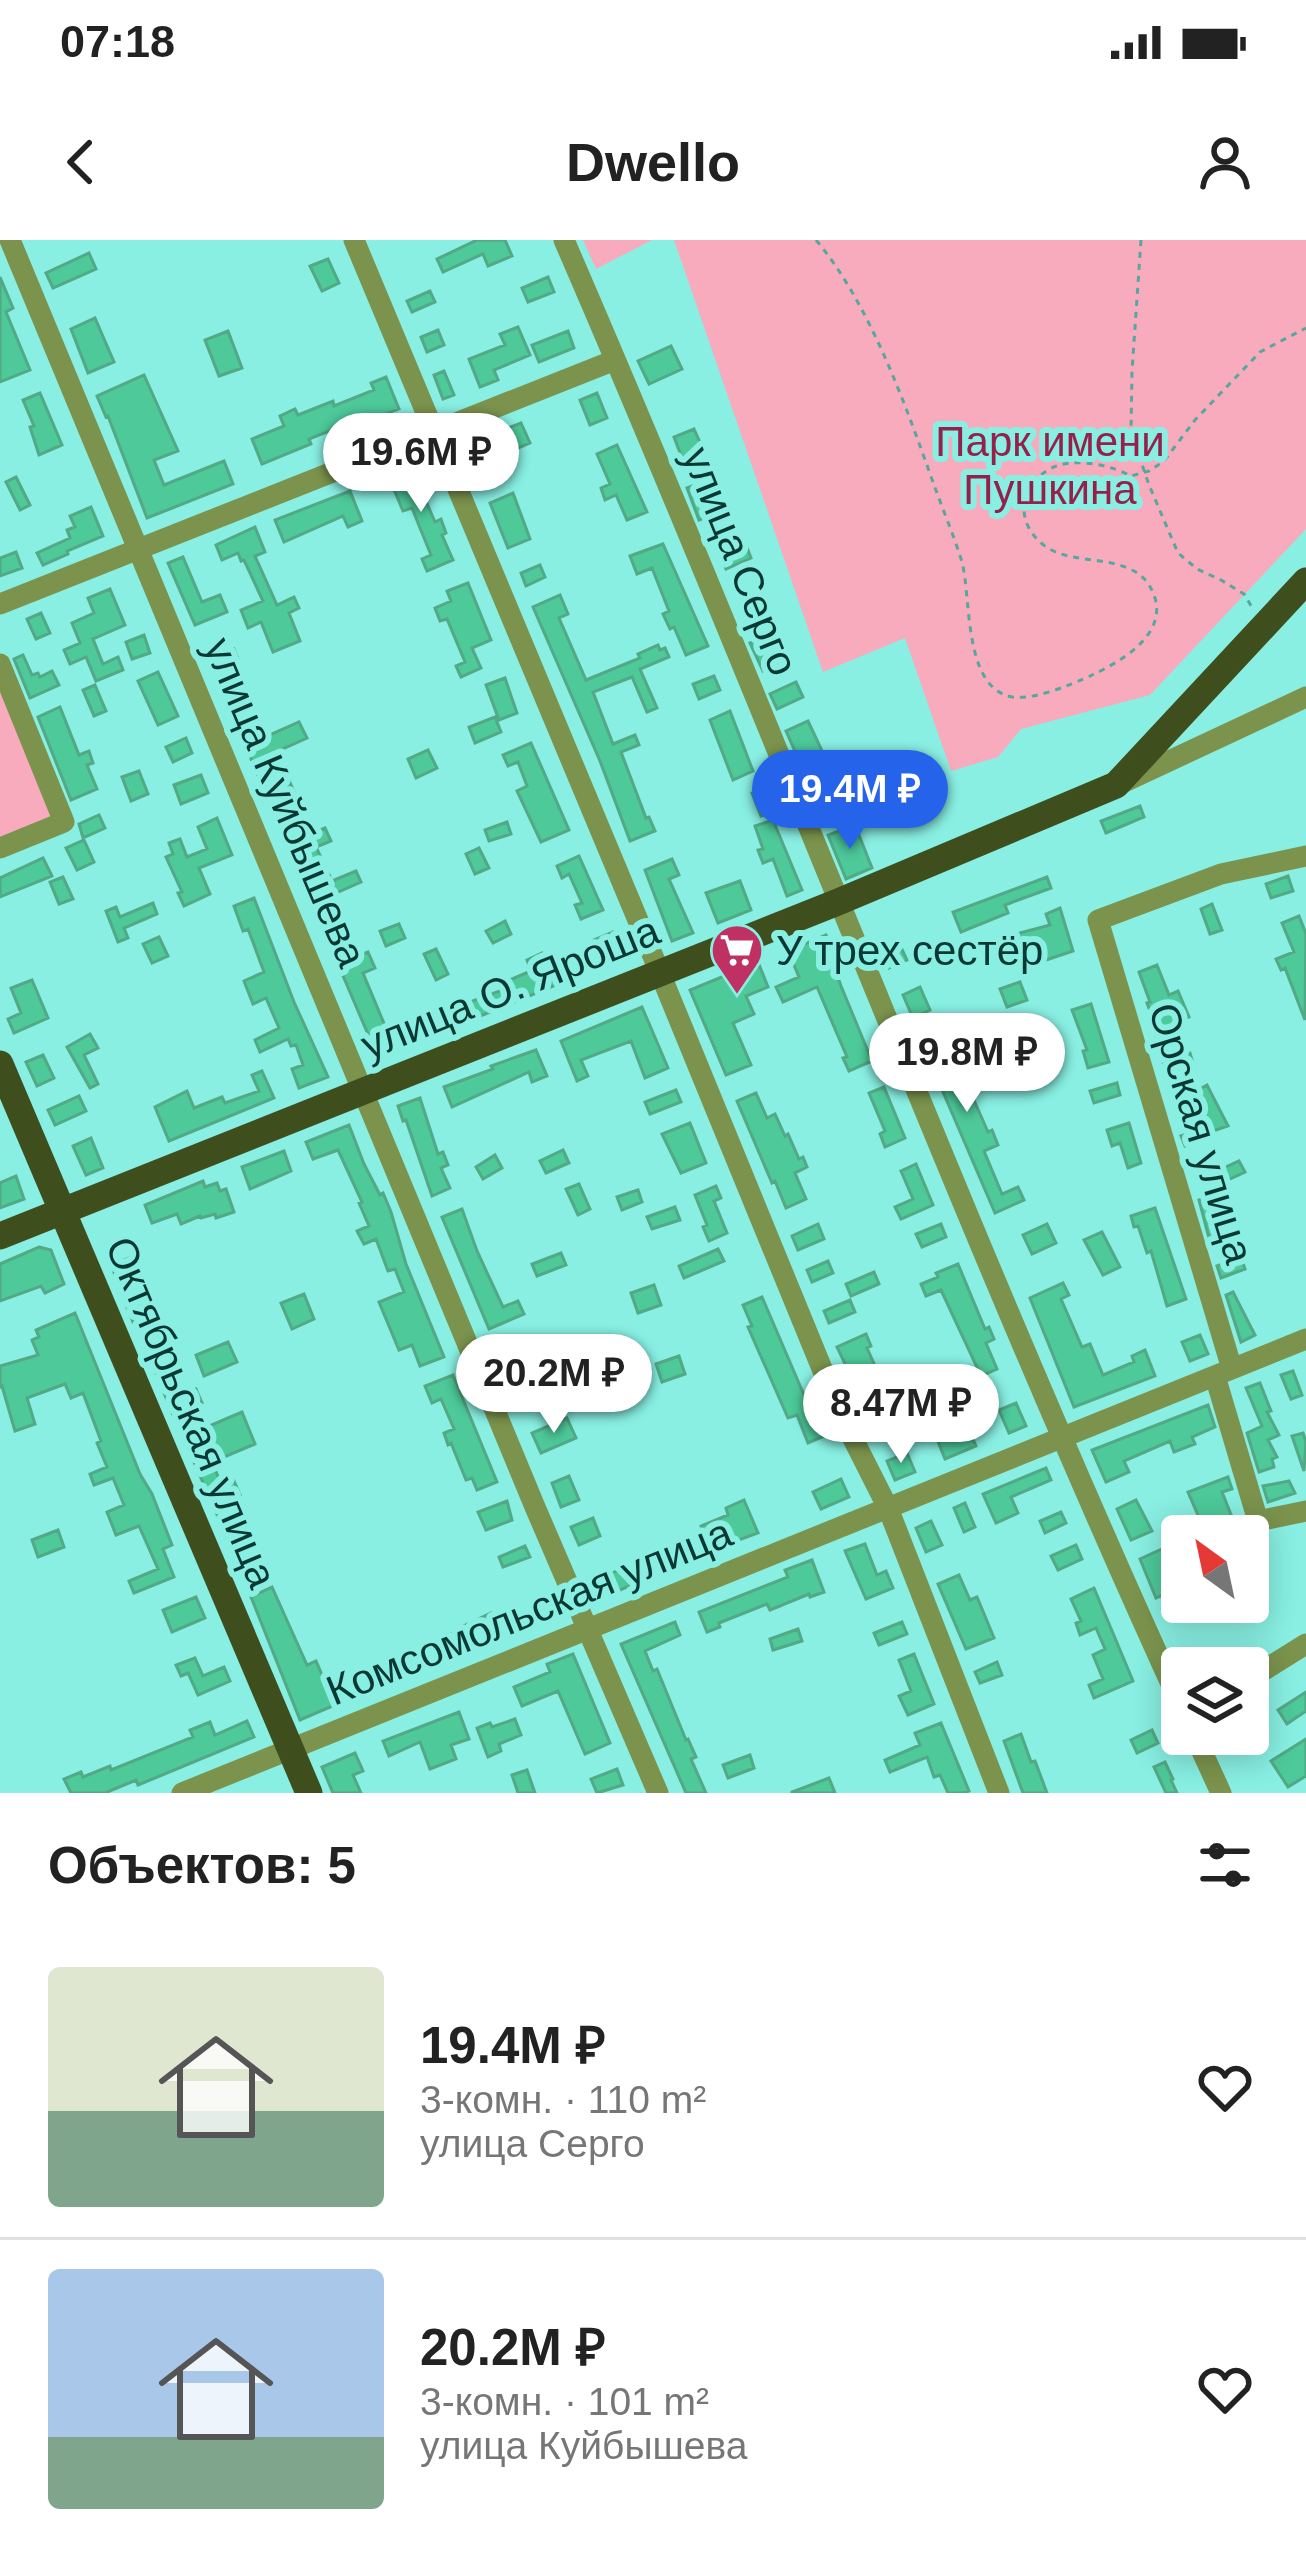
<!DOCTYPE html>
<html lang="ru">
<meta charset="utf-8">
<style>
body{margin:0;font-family:Helvetica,sans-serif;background:#f2f2f2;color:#222;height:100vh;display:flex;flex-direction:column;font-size:45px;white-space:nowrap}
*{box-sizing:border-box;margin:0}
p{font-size:39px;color:#767676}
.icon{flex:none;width:66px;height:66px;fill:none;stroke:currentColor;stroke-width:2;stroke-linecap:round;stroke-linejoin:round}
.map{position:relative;height:1553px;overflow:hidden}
.drawer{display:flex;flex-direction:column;background:#fff;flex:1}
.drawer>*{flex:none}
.needle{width:78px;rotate:327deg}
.tools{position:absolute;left:1161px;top:1275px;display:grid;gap:24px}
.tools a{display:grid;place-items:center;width:108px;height:108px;border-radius:12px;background:#fff;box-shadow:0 6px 30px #0003;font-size:60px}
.price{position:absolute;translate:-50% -102px;padding:0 27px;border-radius:42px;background:#fff;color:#222;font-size:39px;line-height:78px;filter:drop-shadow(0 3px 6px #0008)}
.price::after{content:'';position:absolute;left:50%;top:72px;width:36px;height:27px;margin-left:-18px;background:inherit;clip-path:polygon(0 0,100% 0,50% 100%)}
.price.current{background:#2563eb;color:#fff}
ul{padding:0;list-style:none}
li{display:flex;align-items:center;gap:36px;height:300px;padding:0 48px}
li+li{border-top:3px solid #e0e0e0}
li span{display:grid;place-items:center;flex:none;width:336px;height:240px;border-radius:12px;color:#555}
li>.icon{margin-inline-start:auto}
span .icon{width:144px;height:144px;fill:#fffc;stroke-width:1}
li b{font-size:51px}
h2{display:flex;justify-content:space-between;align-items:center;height:144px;padding:0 48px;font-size:51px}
.status{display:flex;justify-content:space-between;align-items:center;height:84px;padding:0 60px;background:#fff;direction:ltr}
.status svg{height:33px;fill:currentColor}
header{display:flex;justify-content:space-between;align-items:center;height:156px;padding:0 48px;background:#fff;font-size:54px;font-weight:700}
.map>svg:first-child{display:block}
.green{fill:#f8abbc}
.building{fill:#4dc99a;stroke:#53a885;stroke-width:3}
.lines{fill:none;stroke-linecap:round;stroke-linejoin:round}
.path{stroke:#56a79d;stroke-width:3;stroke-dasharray:6 6;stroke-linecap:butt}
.minor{stroke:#7b934d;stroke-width:21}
.major{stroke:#3e4e1d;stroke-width:27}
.labels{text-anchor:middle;stroke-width:12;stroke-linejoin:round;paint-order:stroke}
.park-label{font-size:42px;fill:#95204a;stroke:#88efe2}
.street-label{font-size:42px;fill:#0a3934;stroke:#88efe2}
.poi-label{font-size:42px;fill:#0a3934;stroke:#88efe2;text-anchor:start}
</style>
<div class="status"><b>07:18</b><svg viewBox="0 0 49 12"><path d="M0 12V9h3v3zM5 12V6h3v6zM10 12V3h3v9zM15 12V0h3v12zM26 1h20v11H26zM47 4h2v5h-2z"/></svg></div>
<header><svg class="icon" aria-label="back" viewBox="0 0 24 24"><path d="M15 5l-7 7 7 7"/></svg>Dwello<svg class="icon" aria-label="person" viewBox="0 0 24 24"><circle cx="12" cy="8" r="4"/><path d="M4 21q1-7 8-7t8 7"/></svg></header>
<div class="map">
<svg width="1306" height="1553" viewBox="0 0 1306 1553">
<rect width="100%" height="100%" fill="#88efe2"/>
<path class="green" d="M583,0H652L596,29Z
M674,0H1306V289L1150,455L1021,489L998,517L951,531L905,398L823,432Z
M0,449L53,580L0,602Z"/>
<path class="building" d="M477,0H505L512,16L488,26L483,14L443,32L437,19Z
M89,13L96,29L53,48L46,33Z
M328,19L339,43L322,51L310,26Z
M0,37L13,68L6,72L30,130L0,142Z
M548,37L554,52L528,62L522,48Z
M430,51L435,62L412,72L407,61Z
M95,78L114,122L88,133L71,89Z
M518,87L530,115L494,130L498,140L480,147L469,119L505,105L500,94Z
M438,90L444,105L427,112L421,97Z
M228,91L242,128L219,136L205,100Z
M568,91L574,108L539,122L532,105Z
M671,106L682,129L649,144L638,121Z
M444,131L454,155L443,159L434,135Z
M144,135L178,211L154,220L164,245L224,221L233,244L147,278L108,176L106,177L97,156Z
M386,137L399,169L361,183L359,179L309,199L311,204L262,224L252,199L284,186L280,176L295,169L298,175L333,161L334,166L374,150L371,143Z
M40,153L62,205L39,215L30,187L34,186L23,160Z
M597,153L607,178L590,185L580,160Z
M521,183L530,203L495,218L499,228L475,237L463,206Z
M694,189L703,209L682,218L674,197Z
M617,205L647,272L627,280L616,255L605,260L601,248L610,244L597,214Z
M415,224L420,237L416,238L435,282L441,279L446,293L442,295L453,320L427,331L422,319L431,315L420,288L412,268L403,271L388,235Z
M16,237L30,265L20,270L6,242Z
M714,238L726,270L699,280L687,248Z
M350,251L362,281L348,287L343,276L284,302L275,280Z
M513,253L530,299L508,308L490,263Z
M91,267L103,296L67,311L68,314L43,325L37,313L70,298L67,290L75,287L70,276Z
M255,287L265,312L255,316L277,365L294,357L299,368L289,373L300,401L273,412L261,382L248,388L241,370L263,361L244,320L241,321L238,313L222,320L216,305Z
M663,304L708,406L686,415L674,387L670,389L663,374L669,371L652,328L637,334L630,316Z
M746,305L751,318L726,329L721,316Z
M16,312L22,328L0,336V318Z
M183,317L202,362L220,355L227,372L195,385L168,323Z
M540,325L545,337L526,346L521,333Z
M468,343L491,400L472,408L481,428L461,437L456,426L465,422L447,379L440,381L435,368L451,361L447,351Z
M110,349L125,385L93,399L103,424L118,417L123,430L96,441L86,417L70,424L64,410L80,403L72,383L94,373L88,358Z
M560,355L568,374L559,378L586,440L640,418L638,414L658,405L660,410L665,408L669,417L640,429L657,468L647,472L632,437L593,452L613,504L635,495L639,505L621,512L646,578L649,577L655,591L630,601L600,521L533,367Z
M41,373L50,393L36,399L27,379Z
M144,395L150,413L132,419L126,402Z
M766,396L779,424L763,431L750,403Z
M234,409L239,422L215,431L210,418Z
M23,415L32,435L38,433L40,437L52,431L59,445L30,458L14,419Z
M158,432L178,476L158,485L138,441Z
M714,436L720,450L699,459L693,444Z
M505,438L517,473L499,480L486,445Z
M796,442L803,457L777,469L770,454Z
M95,445L106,471L94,476L83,450Z
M245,448L267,496L299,482L307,498L276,512L313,593L325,588L331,601L316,607L332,641L356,631L361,642L327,657L315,628L302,635L280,589L225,456Z
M60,467L79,515L89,511L93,523L87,525L97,549L71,560L38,477Z
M730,471L753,531L733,540L710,480Z
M495,477L501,492L475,503L469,487Z
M808,481L846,562L822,572L786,491Z
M186,498L192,513L173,522L166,507Z
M531,503L569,590L541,602L517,551L527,546L518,522L508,526L503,515Z
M428,510L437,528L416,538L408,519Z
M139,531L148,554L131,561L122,537Z
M201,535L208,553L181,564L174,545Z
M765,547L775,571L761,576L752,553Z
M1140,566L1144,577L1106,593L1101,581Z
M99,575L105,588L83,598L79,584Z
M217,578L232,615L199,628L210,654L184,666L178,653L182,652L166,617L173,614L169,603L180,599L187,617L207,609L198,587Z
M773,580L802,650L787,656L773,619L763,623L758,610L763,609L755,586Z
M507,582L511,594L489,601L485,590Z
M855,585L872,628L846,639L828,595Z
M84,600L94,622L77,630L66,608Z
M479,608L489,628L475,634L466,614Z
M579,616L603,670L581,679L575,665L582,663L569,634L562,638L557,626Z
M43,618L52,636L0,657V638Z
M672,619L679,635L669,639L693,693L672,701L645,630Z
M1288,636L1293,651L1271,658L1266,644Z
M63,637L73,659L59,664L50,642Z
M1047,637L1051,648L1005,665L1008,673L961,692L953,672Z
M740,641L751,670L718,683L706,653Z
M254,658L294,762L328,837L299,848L292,829L303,825L296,805L291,806L288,799L260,812L255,800L279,788L266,758L253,764L244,741L264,732L248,689L243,691L234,666Z
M153,663L157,674L124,688L128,698L118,702L106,671L116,667L120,677Z
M1212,664L1222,690L1210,694L1201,669Z
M337,668L342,681L323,689L317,676Z
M1060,668L1073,711L1043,721L1038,705L1016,710L1012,695L1050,685L1046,674Z
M1299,676L1306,694L1305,780L1285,728L1281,730L1276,719L1294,712L1282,683Z
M505,681L511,694L493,703L486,691Z
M399,684L405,698L386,706L380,691Z
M613,692L624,718L575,737L569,722L598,709L594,700Z
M826,695L838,724L834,726L841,746L872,821L849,831L843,818L847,817L817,747L783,762L776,747L799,737L788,711Z
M159,697L168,716L152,723L143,704Z
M899,703L907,720L889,728L881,711Z
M436,709L448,734L436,740L424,714Z
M368,712L375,728L363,733L393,805L376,813L338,724Z
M542,713L556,745L439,793L432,776L508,748L505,742L531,731L527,720Z
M758,722L768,747L746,756L754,774L733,783L751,825L726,835L690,750Z
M1157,725L1169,755L1178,751L1189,777L1171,785L1180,816L1190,813L1194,827L1179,831L1187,856L1207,845L1228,886L1210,892L1212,897L1185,906L1181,896L1195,891L1179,860L1182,858L1174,861L1155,793L1158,792L1147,763L1150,762L1139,732Z
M32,740L48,778L14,793L8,779L21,773L11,748Z
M1020,742L1027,760L1007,767L1000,749Z
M920,747L930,770L913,778L903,755Z
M1091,764L1109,822L1088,828L1083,811L1087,810L1072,770Z
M642,767L668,828L645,838L631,801L581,820L588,836L577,841L561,801Z
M940,787L952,816L957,814L968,835L973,847L969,849L988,892L992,890L998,905L984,911L1002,954L1018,947L1024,960L995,973L919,796Z
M90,794L98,808L84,815L98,844L90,848L67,807Z
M536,810L547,836L532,842L529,832L452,867L444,847L493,829L491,826Z
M43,815L54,838L37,846L26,822Z
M262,831L274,858L169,901L155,867L187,851L194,868L222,857L225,863L259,851L252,835Z
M1117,843L1120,855L1094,863L1090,851Z
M884,847L905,898L885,907L880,894L885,891L869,853Z
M676,850L681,862L650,874L645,862Z
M756,853L767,878L775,874L785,896L788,894L799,919L803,917L807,927L795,933L806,959L786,968L775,941L772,943L737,861Z
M79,856L86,871L55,885L48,870Z
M420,858L438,914L443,912L448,925L441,928L450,948L432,956L406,880L403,881L398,866Z
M690,883L706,923L681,933L662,894Z
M1129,883L1141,923L1128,928L1120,903L1112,906L1107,890Z
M349,885L364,924L380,955L383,953L391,972L406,1024L444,1117L420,1126L412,1105L399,1110L379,1062L404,1052L395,1029L388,1031L376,999L364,1004L357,991L369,986L359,963L362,962L338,910L313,919L306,902Z
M91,898L103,928L86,935L73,906Z
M563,910L569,923L546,933L540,921Z
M284,911L291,931L250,949L242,927Z
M495,915L502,928L483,939L476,927Z
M1239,921L1245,932L1219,944L1213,933Z
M916,924L933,965L901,979L895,967L913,959L901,931Z
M16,936L24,959L0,968V943Z
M203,941L205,947L217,943L220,951L226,949L234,972L216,978L215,974L201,978L200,976L181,984L177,974L152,983L145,965Z
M579,944L590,969L578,975L566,949Z
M716,946L721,958L714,961L727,993L709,1001L703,987L707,985L695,955Z
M638,950L642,962L622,970L617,957Z
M1218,953L1226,980L1231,978L1241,1010L1231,1014L1222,994L1209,998L1199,960Z
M675,967L680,980L652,989L647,977Z
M1155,968L1186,1059L1167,1066L1151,1011L1147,1013L1138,986L1134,987L1131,976Z
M462,969L477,1011L503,1067L518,1061L524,1074L489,1089L442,977Z
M818,984L824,999L798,1010L792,996Z
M941,984L946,997L922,1007L916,994Z
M1047,984L1056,1003L1032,1014L1023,995Z
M1102,992L1120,1027L1103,1035L1084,1000Z
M39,1007L51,1010L64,1044L45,1053L41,1046L0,1061V1024Z
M718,1009L724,1021L684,1038L679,1026Z
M561,1013L566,1025L537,1036L532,1024Z
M137,1015L143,1029L117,1040L111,1025Z
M1241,1017L1245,1029L1221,1038L1217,1026Z
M828,1021L833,1033L812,1042L807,1030Z
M958,1024L985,1089L989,1087L994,1099L986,1103L997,1129L981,1136L941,1050L926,1056L921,1044L938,1037L936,1033Z
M874,1032L879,1044L851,1056L846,1044Z
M1063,1043L1069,1055L1061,1059L1082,1107L1090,1104L1103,1135L1134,1122L1132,1116L1145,1110L1155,1136L1074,1167L1030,1058Z
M654,1045L661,1065L638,1073L631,1053Z
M1233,1052L1255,1095L1241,1102L1226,1055Z
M304,1054L314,1079L292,1089L281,1063Z
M150,1056L156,1073L133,1082L126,1065Z
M762,1057L822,1197L808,1203L797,1175L788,1178L748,1087L752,1086L743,1065Z
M850,1060L855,1072L829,1083L824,1071Z
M75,1073L140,1234L152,1254L172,1305L163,1309L174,1337L134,1353L129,1341L158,1329L139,1286L116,1295L107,1272L124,1265L113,1238L94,1245L90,1234L107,1227L97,1203L101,1201L83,1153L71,1158L65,1144L27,1158L35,1184L15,1191L2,1146L0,1147V1126L38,1115L32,1100L39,1097L36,1090Z
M866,1094L871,1106L867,1108L880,1137L856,1147L837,1107Z
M1200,1095L1208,1114L1190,1121L1182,1102Z
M168,1097L174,1112L164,1117L180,1156L196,1149L202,1163L173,1175L145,1106Z
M527,1099L533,1114L504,1126L497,1111Z
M228,1102L237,1122L204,1136L196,1115Z
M679,1116L685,1134L662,1142L656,1124Z
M1293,1131L1302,1155L1291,1159L1281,1135Z
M453,1135L497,1242L477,1250L472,1238L466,1240L451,1203L448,1205L444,1193L454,1189L441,1159L432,1163L425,1146Z
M547,1137L554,1154L524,1168L516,1151Z
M1260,1143L1271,1171L1267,1172L1279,1195L1268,1200L1277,1217L1272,1219L1274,1227L1259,1232L1247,1193L1262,1186L1246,1148Z
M892,1159L897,1172L872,1182L867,1170Z
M1016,1163L1026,1186L1009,1193L999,1170Z
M1208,1165L1215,1187L1192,1197L1195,1204L1174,1212L1170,1201L1124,1221L1129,1232L1106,1242L1092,1210Z
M242,1172L255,1204L212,1222L222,1246L234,1241L240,1255L232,1258L261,1318L240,1327L183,1197Z
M567,1178L576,1198L541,1213L532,1193Z
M965,1181L976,1206L945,1219L935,1194Z
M1303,1193L1306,1202L1304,1231L1292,1196Z
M907,1213L915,1232L895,1240L887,1221Z
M1046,1228L1051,1240L1011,1257L1018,1273L996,1283L983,1254Z
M569,1236L579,1260L561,1267L552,1243Z
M1228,1237L1232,1249L1222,1252L1236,1287L1207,1296L1188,1252Z
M841,1239L849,1257L821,1269L813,1252Z
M1289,1241L1295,1253L1268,1262L1263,1246Z
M744,1260L758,1293L663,1328L665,1331L601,1358L594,1341L671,1307L670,1305L704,1295L701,1286L728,1275L726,1268Z
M1136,1260L1152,1291L1131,1300L1117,1269Z
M507,1261L512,1280L486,1290L478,1272Z
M965,1263L975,1287L964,1292L954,1268Z
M1061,1272L1066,1283L1045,1293L1040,1281Z
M593,1278L600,1296L579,1305L571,1287Z
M931,1281L942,1305L926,1312L916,1288Z
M58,1290L64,1307L38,1317L32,1300Z
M865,1304L877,1335L886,1331L893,1348L866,1359L845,1311Z
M1076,1305L1082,1319L1058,1330L1051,1316Z
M525,1306L530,1317L503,1327L499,1317Z
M1162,1309L1168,1322L1164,1324L1175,1350L1156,1358L1140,1319Z
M812,1320L824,1352L810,1357L809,1354L770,1370L767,1364L719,1383L720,1387L707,1392L699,1372L788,1337L785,1330Z
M959,1335L970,1360L977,1357L994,1398L966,1409L938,1344Z
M272,1347L307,1425L316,1421L335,1465L300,1480L251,1357Z
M1094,1348L1133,1441L1094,1458L1089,1445L1103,1439L1093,1415L1105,1409L1096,1388L1080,1395L1076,1383L1081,1381L1071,1359Z
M196,1357L205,1378L172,1392L163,1370Z
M491,1373L501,1398L434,1425L426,1403L456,1392L455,1390Z
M675,1382L680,1395L645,1411L653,1431L657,1429L686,1500L688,1499L696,1517L691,1519L706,1553H686L621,1404Z
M902,1382L907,1394L879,1405L874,1393Z
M798,1389L802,1401L773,1410L770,1399Z
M573,1414L610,1503L585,1514L558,1451L522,1466L514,1447L550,1432L547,1424Z
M914,1414L934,1464L908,1475L899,1456L911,1451L899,1420Z
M401,1416L409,1436L365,1452L357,1432Z
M195,1418L203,1436L224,1427L230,1441L198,1455L188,1433L181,1436L176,1425Z
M997,1422L1002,1435L980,1443L975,1432Z
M1306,1452V1471L1287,1484L1278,1470Z
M459,1472L469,1499L451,1505L456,1519L430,1529L420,1502L389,1516L383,1501Z
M515,1479L521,1495L499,1504L501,1511L488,1517L477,1488L490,1483L492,1487Z
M247,1481L254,1497L138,1545L136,1540L105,1553H71L64,1539L81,1532L83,1537L110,1526L111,1530L193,1497L190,1490L210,1482L215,1495Z
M941,1483L969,1551L963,1553H948L940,1535L934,1537L927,1517L890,1532L885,1520L920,1505L915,1493Z
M1152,1490L1158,1503L1137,1513L1131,1500Z
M1021,1494L1031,1522L1035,1521L1047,1553H1023L1004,1501Z
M1306,1499V1536L1288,1547L1271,1521Z
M355,1513L363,1531L353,1535L361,1553H333L322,1527Z
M750,1515L754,1528L728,1538L723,1525Z
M1165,1522L1173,1539L1171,1540L1177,1553H1166L1154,1527Z
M617,1529L623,1545L597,1553L591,1539Z
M527,1530L535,1553H518L512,1535Z
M829,1538L835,1553H792V1552Z"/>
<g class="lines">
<path class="path" d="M816,0C870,64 906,166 934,245C943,270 954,296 962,322C971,358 964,439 1005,455C1026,464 1071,445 1092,435C1120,422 1166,396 1155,358C1151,346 1145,337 1134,331C1099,312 1052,329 1029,288C1015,263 1033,232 1060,225C1081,219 1113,226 1131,236L1149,231L1164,221L1195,180L1260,112L1306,88
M1141,0L1132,131L1131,192L1149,245L1178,313L1197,329L1221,340L1244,354L1253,369"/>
<path class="minor" d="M10,0L535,1267L658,1553
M354,0L660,733L841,1175L888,1268L999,1553
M564,0C775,487 961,985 1182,1468
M0,364L615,120
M0,424L64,582L0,608
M1122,543L1306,457
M1232,1129L1098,680L1221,634L1306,616
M1215,1136L1258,1281L1306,1271
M1248,1440L1306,1404
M1194,1494L1221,1553
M182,1553L1306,1099"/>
<path class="major" d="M0,824L309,1553
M0,996L838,662L1116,545L1306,341"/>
</g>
<defs>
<g id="supermarket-pin" transform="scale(2.7)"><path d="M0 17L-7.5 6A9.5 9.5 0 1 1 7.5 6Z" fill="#be3162" stroke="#88efe2"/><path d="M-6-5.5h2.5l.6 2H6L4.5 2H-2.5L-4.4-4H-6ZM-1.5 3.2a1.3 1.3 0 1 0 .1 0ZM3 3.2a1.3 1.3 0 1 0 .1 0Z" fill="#fff"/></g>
</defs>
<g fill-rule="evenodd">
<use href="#supermarket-pin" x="737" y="710"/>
</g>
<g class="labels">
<g class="park-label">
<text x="1050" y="216">Парк имени<tspan x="1050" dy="48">Пушкина</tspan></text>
</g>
<g class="street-label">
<text transform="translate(741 321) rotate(68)" y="15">улица Серго</text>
<text transform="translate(286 562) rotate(67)" y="15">улица Куйбышева</text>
<text transform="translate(510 747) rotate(-22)" y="15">улица О. Яроша</text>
<text transform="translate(1202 893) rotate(73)" y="15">Орская улица</text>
<text transform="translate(192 1172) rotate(67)" y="15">Октябрьская улица</text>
<text transform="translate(529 1371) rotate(-22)" y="15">Комсомольская улица</text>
</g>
<g class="poi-label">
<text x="776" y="725">У трех сестёр</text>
</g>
</g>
</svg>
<div class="tools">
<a><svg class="needle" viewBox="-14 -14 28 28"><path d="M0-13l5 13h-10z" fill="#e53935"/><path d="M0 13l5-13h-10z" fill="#767676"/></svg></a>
<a><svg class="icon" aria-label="layers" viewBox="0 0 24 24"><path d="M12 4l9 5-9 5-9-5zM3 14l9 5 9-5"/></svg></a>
</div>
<b class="price" style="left:421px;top:275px">19.6M ₽</b>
<b class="price current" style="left:850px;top:612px">19.4M ₽</b>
<b class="price" style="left:967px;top:875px">19.8M ₽</b>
<b class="price" style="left:554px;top:1196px">20.2M ₽</b>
<b class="price" style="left:901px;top:1226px">8.47M ₽</b>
</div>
<section class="drawer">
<h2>Объектов: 5<svg class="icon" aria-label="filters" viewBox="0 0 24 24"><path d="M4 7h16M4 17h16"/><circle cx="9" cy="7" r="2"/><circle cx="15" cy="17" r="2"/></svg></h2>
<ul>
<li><span style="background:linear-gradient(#dfe7d0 60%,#7fa58c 0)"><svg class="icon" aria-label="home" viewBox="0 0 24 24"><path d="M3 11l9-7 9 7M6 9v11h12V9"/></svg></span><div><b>19.4M ₽</b><p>3-комн. · 110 m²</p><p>улица Серго</p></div><svg class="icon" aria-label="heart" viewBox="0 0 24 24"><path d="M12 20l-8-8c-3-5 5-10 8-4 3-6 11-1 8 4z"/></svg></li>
<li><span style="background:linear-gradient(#a9c7e8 70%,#7fa58c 0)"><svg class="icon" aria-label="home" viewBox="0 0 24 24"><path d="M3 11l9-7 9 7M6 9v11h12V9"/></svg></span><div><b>20.2M ₽</b><p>3-комн. · 101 m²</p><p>улица Куйбышева</p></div><svg class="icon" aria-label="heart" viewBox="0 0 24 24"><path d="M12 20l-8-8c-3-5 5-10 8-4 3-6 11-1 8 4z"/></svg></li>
</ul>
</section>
